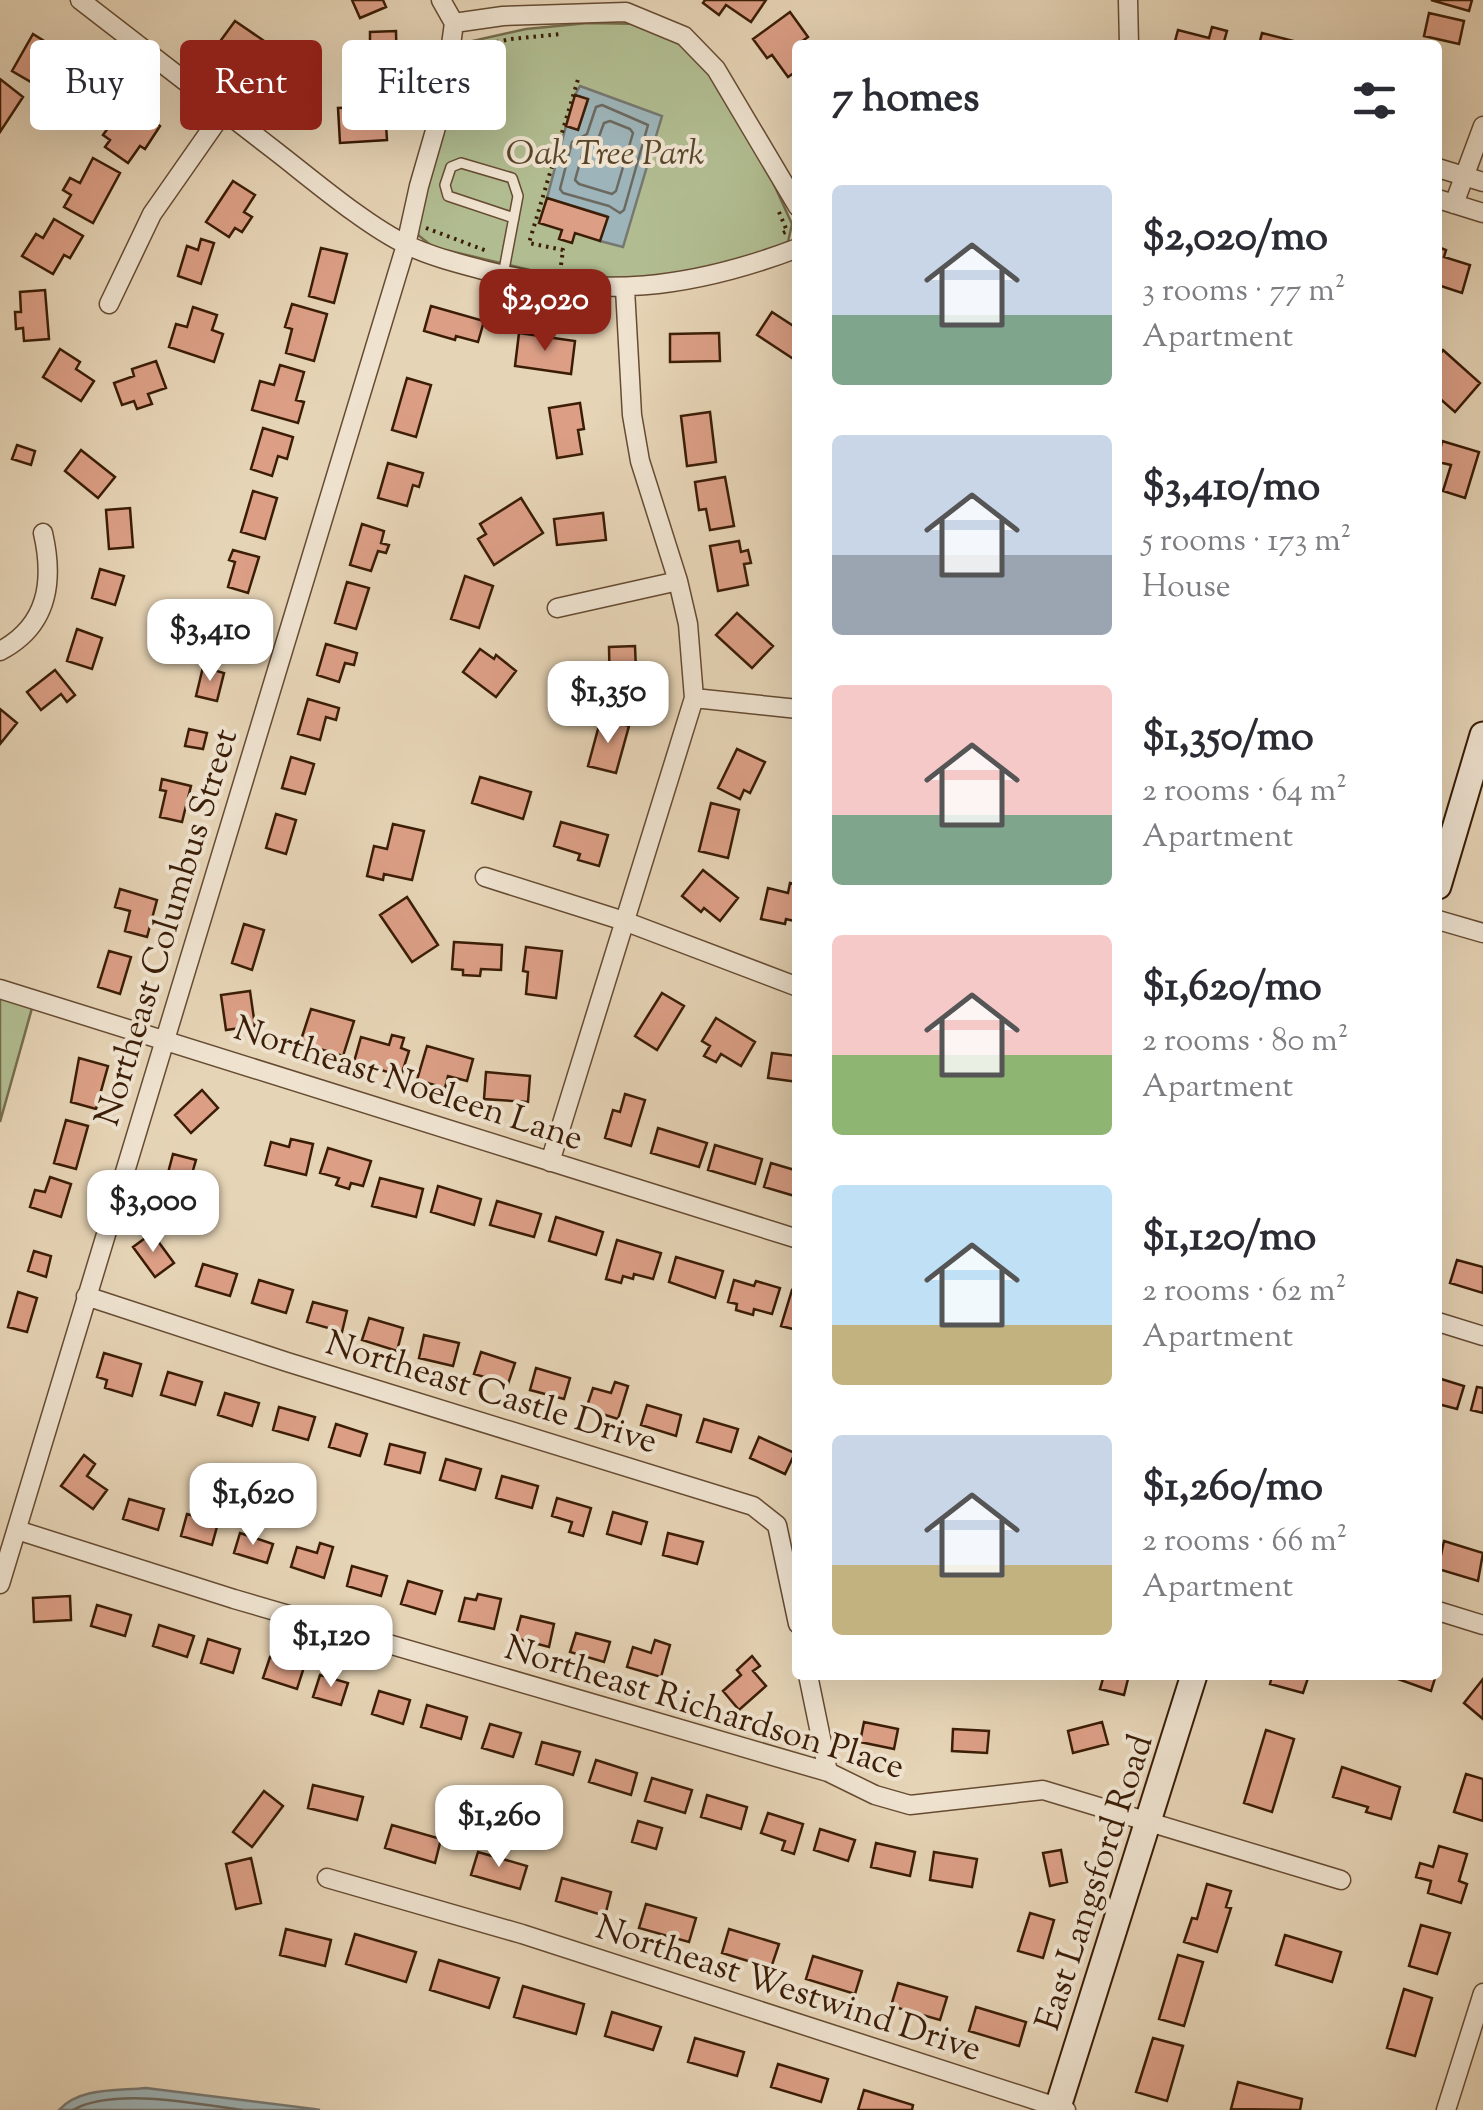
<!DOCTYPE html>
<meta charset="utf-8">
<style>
body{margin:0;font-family:"Sorts Mill Goudy",serif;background:#f2f2f3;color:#2b2b33;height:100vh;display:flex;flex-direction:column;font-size:38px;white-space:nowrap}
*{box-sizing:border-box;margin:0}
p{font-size:32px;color:#7c7c81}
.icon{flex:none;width:55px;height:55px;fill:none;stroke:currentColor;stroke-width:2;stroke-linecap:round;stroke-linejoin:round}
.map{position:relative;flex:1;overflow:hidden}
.panel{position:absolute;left:792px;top:40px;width:650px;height:1640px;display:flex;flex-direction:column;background:#fff;border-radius:10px;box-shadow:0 10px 40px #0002}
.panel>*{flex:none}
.guide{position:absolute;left:30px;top:40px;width:612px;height:90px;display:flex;gap:20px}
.price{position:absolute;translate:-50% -85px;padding:0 22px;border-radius:20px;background:#fff;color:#222;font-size:32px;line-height:65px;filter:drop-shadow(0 2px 5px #0008)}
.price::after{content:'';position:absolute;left:50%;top:60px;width:30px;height:22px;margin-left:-15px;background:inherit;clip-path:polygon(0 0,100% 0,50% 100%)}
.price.on{background:#8f2418;color:#fff}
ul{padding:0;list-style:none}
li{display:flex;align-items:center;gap:30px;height:250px;padding:0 40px}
li span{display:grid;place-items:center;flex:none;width:280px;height:200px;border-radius:10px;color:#555}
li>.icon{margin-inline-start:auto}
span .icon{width:120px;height:120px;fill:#fffc;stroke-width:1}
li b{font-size:42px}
h2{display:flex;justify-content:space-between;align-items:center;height:120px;padding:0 40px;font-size:42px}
.pill{padding:0 35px;border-radius:10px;background:#fff;box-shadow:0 10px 40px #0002;font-size:35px;line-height:90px}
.pill.on{background:#8f2418;color:#fff}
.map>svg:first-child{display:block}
.green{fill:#b1bd91;stroke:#766d4c;stroke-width:2.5}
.water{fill:#9db5ba;stroke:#767872;stroke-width:2.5}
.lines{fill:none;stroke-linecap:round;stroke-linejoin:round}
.shore{stroke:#6c6960;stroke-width:2.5}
.building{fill:#dc9f86;stroke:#3b1d06;stroke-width:2.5}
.lane-casing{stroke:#664b32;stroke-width:12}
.street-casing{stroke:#664b32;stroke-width:21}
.secondary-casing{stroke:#3b1d06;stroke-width:29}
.path{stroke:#3b1d06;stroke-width:4;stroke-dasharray:2.5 5;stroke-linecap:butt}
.lane{stroke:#efe3d0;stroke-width:9}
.street{stroke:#efe3d0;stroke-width:18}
.secondary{stroke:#efe3d0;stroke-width:25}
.labels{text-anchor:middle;stroke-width:8;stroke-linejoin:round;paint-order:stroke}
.park-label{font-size:35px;font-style:italic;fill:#584529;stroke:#efe3d0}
.street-label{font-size:35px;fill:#3b1d06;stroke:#efe3d0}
</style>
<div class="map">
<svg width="1483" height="2110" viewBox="0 0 1483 2110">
<rect width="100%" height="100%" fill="#e6d4b6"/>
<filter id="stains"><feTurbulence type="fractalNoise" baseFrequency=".002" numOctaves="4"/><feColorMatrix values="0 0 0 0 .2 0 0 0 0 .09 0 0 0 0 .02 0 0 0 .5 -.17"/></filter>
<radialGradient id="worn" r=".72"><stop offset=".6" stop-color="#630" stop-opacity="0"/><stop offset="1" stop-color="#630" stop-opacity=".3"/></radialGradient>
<path class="green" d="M588,23L643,24L683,46L717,81L772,180L792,224L788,242L713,271L641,281L572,280L433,247L418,235V214L459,44L526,29Z
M0,989L34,1001L0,1122Z"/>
<path class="water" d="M580,86L662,116L623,247L600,241L607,216L547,198L566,126L578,129L588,100L575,95Z
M146,2088L314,2109L320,2110H59C80,2087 117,2091 146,2088Z"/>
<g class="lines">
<path class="shore" d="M602,105L648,125L624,210L620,213L609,206L563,193L560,189L572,142L587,134L596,107Z
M610,121L630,129L633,133L616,191L612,194L579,184L575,180L583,152L597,142L604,123Z
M73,2110C114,2087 197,2104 242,2110"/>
</g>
<path class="building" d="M352,0H383L386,7L360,18Z
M705,0H766L751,22L726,5L719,15L703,3Z
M1431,0H1472L1469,11Z
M790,12L808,37L801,42L803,45H798V70L788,77L772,55L767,58L753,39Z
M1429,13L1464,21L1459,44L1424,36Z
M235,21L273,47L254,74L216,47Z
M1212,27L1227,31L1223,45H1174L1178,30L1209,38Z
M396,31L397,79H371V70H364V56H370V32Z
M1262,33L1309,45H1259Z
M33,34L57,49L46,66L51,70L44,81L36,75L31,82L12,71Z
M278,62L317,90L302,111L262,83Z
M0,79L23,97L0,132Z
M575,95L588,99L578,130L566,126Z
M132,107L160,126L145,149L140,146L128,163L105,147L110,140L103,135L113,121L119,126Z
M364,107V111L385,109L387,140L340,143L338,108Z
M93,158L120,173L93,223L64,207L71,195L63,190L70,178L80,183Z
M233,181L255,195L244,212L252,217L242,232L235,228L229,237L206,222Z
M547,198L608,217L600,241L575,233L572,243L559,239L562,230L539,223Z
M54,219L83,236L70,258L64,255L53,274L22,256L36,234L43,238Z
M201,239L214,243L201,284L178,276L187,246L198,250Z
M1438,247L1446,250L1444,257L1470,265L1462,293L1438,285Z
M321,248L347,254L334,303L309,296Z
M45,290L49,339L24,341L23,328L16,329L15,312H21L20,292Z
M292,304L327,314L314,361L286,353L292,329L285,327Z
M431,306L484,321L478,342L456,336L455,340L424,331Z
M193,307L217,315L212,330L223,334L214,362L169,347L176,324L187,327Z
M772,312L798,329V362L757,335Z
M519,333L575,341L571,374L515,366Z
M719,333L720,361L670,362V334Z
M60,349L80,362L76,369L94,381L81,401L43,377Z
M1443,350L1480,383L1455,412L1438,397V357Z
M156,361L166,388L148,394L152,404L137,409L134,401L122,405L114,383L134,376L132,369Z
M280,365L304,372L296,400L304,402L298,423L252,410L260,381L274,385Z
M407,378L431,385L416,437L392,430Z
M580,403L584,429L578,430L582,454L557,458L549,408Z
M710,412L716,462L687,466L681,416Z
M263,428L293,437L287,459L278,456L272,476L251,469Z
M1442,441L1479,452L1465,498L1443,491L1451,465L1438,462Z
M17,445L35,451L31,465L12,459Z
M81,450L115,477L98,498L65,471Z
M388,463L423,473L419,487L413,485L407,506L378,498Z
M725,477L734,526L710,530L706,509L699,510L695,482Z
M253,491L277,498L265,539L241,532Z
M521,498L543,533L494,565L478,539L486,534L480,524Z
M130,508L133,547L109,549L106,510Z
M603,513L606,540L557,545L554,519Z
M362,524L384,531L381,543L389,545L386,553L378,551L371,571L350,565Z
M739,541L741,552L748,550L751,563L744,564L748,585L718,591L710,546Z
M233,550L259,557L248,593L228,587L235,562L229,560Z
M100,569L124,576L115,605L92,598Z
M465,576L493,586L479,628L451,619Z
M347,582L369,588L356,629L335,623Z
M212,607L242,615L231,649L211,644L216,626L207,624Z
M737,613L773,646L752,668L716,635Z
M77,629L102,638L92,669L67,661Z
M326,644L357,653L354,665L345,663L339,682L317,675Z
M635,646L637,695L610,696L609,647Z
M480,649L494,659L496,655L516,671L496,697L463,672Z
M203,667L224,673L217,701L196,696Z
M55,670L75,695L67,702L61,694L41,710L27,692Z
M308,699L339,708L336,720L326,717L320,740L298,734Z
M0,709L17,723L0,744Z
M601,718L629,726L616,773L588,766Z
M189,729L207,733L203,749L185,746Z
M737,749L765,762L750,793L744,790L740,799L718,788Z
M291,757L314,764L305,794L282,788Z
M480,777L531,792L523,819L472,803Z
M162,779L191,786L182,822L160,817L166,791L160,790Z
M711,803L739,810L728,858L699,851Z
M276,814L296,820L286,854L266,848Z
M561,822L608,835L599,866L578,860L580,854L554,846Z
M393,824L424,831L412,880L384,874L383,880L367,876L374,846L387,849Z
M703,870L738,898L720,921L704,908L701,912L682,896Z
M790,883L798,885V922L786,919L785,924L761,919L768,888L788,893Z
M120,889L157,900L147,937L125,931L130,911L115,907Z
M407,897L438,945L412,962L380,915Z
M244,924L264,930L252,970L232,963Z
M454,942L502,945L501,970L481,969L480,976L463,975V970L452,969Z
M526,947L562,951L556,998L526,994L528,972L523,971Z
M109,951L131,957L120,994L98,987Z
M250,991L255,1026L226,1030L221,995Z
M662,993L684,1006L657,1050L635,1036Z
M311,1009L354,1021L343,1056L300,1043Z
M716,1018L755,1042L741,1066L721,1054L716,1062L704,1056L710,1046L702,1041Z
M392,1035L404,1038L401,1048L409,1051L401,1076L354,1062L361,1037L389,1045Z
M427,1046L473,1059L467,1081L448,1076L445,1088L417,1080Z
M772,1053L798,1056V1082L768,1078Z
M79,1058L108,1066L96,1109L71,1102Z
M486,1072L530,1076L528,1102L484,1099Z
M202,1090L218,1108L191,1133L175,1115Z
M625,1094L645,1100L631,1146L605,1138L613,1110L620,1112Z
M66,1120L88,1126L76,1169L54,1163Z
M658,1128L707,1143L699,1167L651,1153Z
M291,1139L313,1144L306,1175L265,1165L271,1142L289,1147Z
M715,1145L762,1159L755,1184L708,1170Z
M328,1148L371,1161L363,1186L351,1183L349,1189L336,1185L339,1178L320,1173Z
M173,1154L196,1160L186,1194L164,1188Z
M771,1163L798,1171V1197L764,1187Z
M50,1177L71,1184L61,1217L30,1207L35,1190L45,1192Z
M380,1178L423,1189L416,1217L372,1206Z
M438,1186L481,1199L474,1225L431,1212Z
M497,1201L541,1214L534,1237L490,1225Z
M556,1217L603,1232L596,1255L549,1241Z
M152,1233L174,1263L155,1277L133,1247Z
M617,1240L661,1253L653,1279L634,1274L633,1279L623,1276L621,1283L606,1279Z
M34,1251L51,1256L46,1277L28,1271Z
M676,1257L723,1271L715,1298L669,1282Z
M1457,1260L1483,1267V1293L1450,1283Z
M203,1264L237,1274L230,1296L196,1286Z
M259,1280L293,1290L286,1313L252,1303Z
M734,1280L754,1286L756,1281L780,1288L772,1314L754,1309L753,1315L736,1310L737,1304L728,1302Z
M792,1290L798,1291V1317L793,1329L781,1326Z
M18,1292L37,1298L27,1332L8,1327Z
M313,1302L347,1311L342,1332L307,1322Z
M369,1318L403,1328L397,1351L362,1340Z
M424,1335L459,1343L453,1366L419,1358Z
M481,1352L515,1363L508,1384L474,1374Z
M104,1353L141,1364L132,1396L105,1388L107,1380L97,1377Z
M536,1368L570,1378L564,1399L530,1390Z
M168,1372L202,1382L195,1405L161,1395Z
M1438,1378L1464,1386L1457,1409L1438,1404Z
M615,1382L628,1386L618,1419L586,1409L593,1388L611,1393Z
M1477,1387L1483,1388V1413L1471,1410Z
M225,1393L259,1403L252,1426L218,1415Z
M647,1405L681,1415L676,1436L641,1425Z
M279,1407L315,1417L308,1440L273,1430Z
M704,1419L738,1429L731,1452L697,1442Z
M336,1424L367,1434L360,1456L329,1447Z
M759,1437L795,1453L785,1474L750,1458Z
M390,1444L425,1453L420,1473L385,1464Z
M84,1455L95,1464L87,1476L107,1490L93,1509L61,1486Z
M446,1459L481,1469L475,1490L440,1480Z
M502,1476L538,1486L532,1508L496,1498Z
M557,1498L591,1508L583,1536L569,1532L572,1522L552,1516Z
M129,1499L164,1509L158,1530L123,1519Z
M613,1512L647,1522L641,1544L607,1534Z
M187,1514L218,1523L212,1545L181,1536Z
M240,1533L273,1544L267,1563L234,1553Z
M668,1533L703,1542L697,1564L663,1555Z
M1444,1541L1483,1553L1478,1581L1438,1569Z
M320,1543L333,1547L324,1578L291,1567L297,1547L317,1553Z
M352,1566L387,1576L381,1596L347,1586Z
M408,1581L442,1591L435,1614L401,1604Z
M478,1594L501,1599L494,1629L459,1621L465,1598L476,1600Z
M70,1596L71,1620L34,1622L33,1598Z
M97,1605L131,1615L125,1636L91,1626Z
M521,1616L554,1624L549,1647L515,1638Z
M159,1625L194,1636L187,1657L153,1646Z
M576,1633L610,1642L604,1662L570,1652Z
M208,1639L240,1649L233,1673L201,1663Z
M655,1640L670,1645L661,1677L627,1667L633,1647L651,1653Z
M752,1656L760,1666L753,1671L766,1686L739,1710L723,1691L741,1675L737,1670Z
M270,1657L304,1667L297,1689L263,1678Z
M320,1675L348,1683L341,1705L313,1697Z
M1104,1675H1129L1124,1695L1100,1689Z
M1272,1675H1309L1303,1693L1270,1684Z
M1387,1675H1436L1431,1691Z
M1483,1679V1719L1464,1703Z
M379,1691L410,1700L403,1724L372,1714Z
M427,1705L467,1717L461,1739L421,1727Z
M864,1722L898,1729L894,1749L860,1742Z
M1102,1722L1108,1744L1073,1753L1068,1731Z
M490,1724L521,1733L513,1757L482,1748Z
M953,1729L989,1731L987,1753L952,1751Z
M1266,1730L1294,1739L1272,1812L1244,1803Z
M542,1742L580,1752L573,1775L536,1764Z
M596,1760L637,1773L631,1795L589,1782Z
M1342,1767L1400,1787L1391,1819L1366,1812L1368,1807L1333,1797Z
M1466,1774L1483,1779V1821L1454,1812Z
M652,1778L692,1790L685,1813L645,1801Z
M313,1785L363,1797L357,1820L308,1808Z
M264,1791L283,1806L252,1847L233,1832Z
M707,1795L747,1807L741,1829L701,1817Z
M768,1813L803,1824L794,1854L782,1850L785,1841L761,1833Z
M638,1821L662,1828L656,1849L632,1842Z
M392,1825L441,1839L435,1863L385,1848Z
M820,1829L855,1840L848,1861L814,1850Z
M876,1843L915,1852L910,1876L871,1867Z
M1439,1846L1467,1854L1459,1881L1467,1884L1461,1903L1428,1893L1431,1881L1416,1877L1420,1863L1433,1867Z
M1061,1850L1067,1882L1050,1886L1043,1853Z
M478,1852L527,1866L520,1889L471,1875Z
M934,1852L977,1859L972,1887L930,1880Z
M251,1858L261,1903L236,1909L226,1864Z
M562,1878L611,1892L605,1916L556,1901Z
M1207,1884L1231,1891L1226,1907L1231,1908L1217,1952L1184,1942L1192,1918L1197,1919Z
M646,1904L696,1918L689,1942L639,1928Z
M1030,1913L1054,1920L1043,1958L1018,1951Z
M1421,1925L1450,1933L1437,1974L1409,1966Z
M286,1929L331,1940L325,1966L280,1955Z
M729,1929L779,1944L771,1968L722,1953Z
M355,1934L416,1952L406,1982L346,1964Z
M1285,1935L1341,1952L1332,1982L1276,1965Z
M1178,1955L1203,1962L1184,2026L1159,2019Z
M813,1956L862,1971L855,1994L806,1979Z
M439,1960L499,1978L489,2008L430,1990Z
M898,1983L947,1997L940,2020L891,2006Z
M523,1986L584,2004L576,2034L514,2017Z
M1404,1989L1432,1998L1415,2056L1387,2048Z
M976,2007L1026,2022L1019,2046L969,2031Z
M612,2012L661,2027L653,2050L605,2036Z
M695,2038L744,2052L737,2076L688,2062Z
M1153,2038L1183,2046L1167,2101L1136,2092Z
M778,2064L828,2079L821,2102L771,2087Z
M1238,2082L1302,2099L1300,2110L1231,2109Z
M864,2090L913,2105L912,2110H858Z"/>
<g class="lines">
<g class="lane-casing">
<path id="lane" d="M503,275L518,196L512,178L461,163L451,167L445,185L448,196L514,218"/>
</g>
<g class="street-casing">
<path id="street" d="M80,0C146,51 212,102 278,153C314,181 367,226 407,245C432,257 461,264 487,271C599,299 690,289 798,248
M1128,0L1129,45
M454,23L503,16L626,12L684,36L716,69L798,207
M1438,168L1483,182
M1438,199L1483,213
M1454,204L1483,126
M109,304L152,214L224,111
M557,608L678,581
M0,651C48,626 54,581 43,533
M694,698L798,709
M485,877L624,921L798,987
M1438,920L1483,933
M0,989L798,1239
M550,1162L694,698L688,624L678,581L640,461L632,415L625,289
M86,1296L287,1362L753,1506L777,1525L798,1624
M1438,1322L1483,1336
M17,1530L234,1599L828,1772L875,1795L910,1805L1043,1790L1341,1880
M0,1584L406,245L419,186L443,103L454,23L441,0
M1438,1611L1483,1625
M808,1675L828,1772
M327,1878L522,1934L1066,2110
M1446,2110L1483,1993"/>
</g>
<g class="secondary-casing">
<path id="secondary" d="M1438,886L1483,735
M1057,2110L1194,1675"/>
</g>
<path class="path" d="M467,48L511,39L561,34
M779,212L787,231L783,233
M426,228L487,251
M561,265L563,250L529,243L579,76
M594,324V304"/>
<use href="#lane" class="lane"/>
<use href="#street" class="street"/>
<use href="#secondary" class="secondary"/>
</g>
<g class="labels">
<g class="park-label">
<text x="605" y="164">Oak Tree Park</text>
</g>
<g class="street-label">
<text transform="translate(165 927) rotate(-73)" y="12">Northeast Columbus Street</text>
<text transform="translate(409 1082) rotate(18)" y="12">Northeast Noeleen Lane</text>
<text transform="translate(492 1391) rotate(17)" y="12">Northeast Castle Drive</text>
<text transform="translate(705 1706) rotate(17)" y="12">Northeast Richardson Place</text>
<text transform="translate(1093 1882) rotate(-72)" y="12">East Langsford Road</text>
<text transform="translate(789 1987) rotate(18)" y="12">Northeast Westwind Drive</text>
</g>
</g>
<rect width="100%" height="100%" filter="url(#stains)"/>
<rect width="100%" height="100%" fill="url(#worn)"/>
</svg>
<b class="price on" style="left:545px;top:354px">$2,020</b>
<b class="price" style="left:210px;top:684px">$3,410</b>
<b class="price" style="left:608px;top:746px">$1,350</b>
<b class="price" style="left:153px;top:1255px">$3,000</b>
<b class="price" style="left:253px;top:1548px">$1,620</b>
<b class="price" style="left:331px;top:1690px">$1,120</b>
<b class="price" style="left:499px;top:1870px">$1,260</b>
<div class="guide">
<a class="pill">Buy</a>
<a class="pill on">Rent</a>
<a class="pill">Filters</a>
</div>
<section class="panel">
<h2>7 homes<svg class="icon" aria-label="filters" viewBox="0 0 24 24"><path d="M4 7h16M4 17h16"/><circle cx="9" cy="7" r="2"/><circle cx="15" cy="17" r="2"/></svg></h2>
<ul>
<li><span style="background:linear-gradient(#c9d6e8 65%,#7fa58c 0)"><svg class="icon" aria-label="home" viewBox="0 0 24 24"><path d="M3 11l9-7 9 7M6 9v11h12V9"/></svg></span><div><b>$2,020/mo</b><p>3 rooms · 77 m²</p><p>Apartment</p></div></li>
<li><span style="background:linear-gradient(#c9d6e8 60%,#9aa5b1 0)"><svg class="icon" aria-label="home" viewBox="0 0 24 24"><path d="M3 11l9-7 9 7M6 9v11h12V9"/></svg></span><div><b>$3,410/mo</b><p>5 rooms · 173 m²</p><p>House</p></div></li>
<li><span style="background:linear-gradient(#f6c9c9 65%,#7fa58c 0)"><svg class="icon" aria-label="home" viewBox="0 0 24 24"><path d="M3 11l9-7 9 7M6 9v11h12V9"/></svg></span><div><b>$1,350/mo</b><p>2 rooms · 64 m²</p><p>Apartment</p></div></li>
<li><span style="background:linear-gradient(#f6c9c9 60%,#8fb573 0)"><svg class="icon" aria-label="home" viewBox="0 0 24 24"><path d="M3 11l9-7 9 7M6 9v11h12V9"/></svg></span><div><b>$1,620/mo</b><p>2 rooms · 80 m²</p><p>Apartment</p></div></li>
<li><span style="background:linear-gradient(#bfe0f5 70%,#c2b280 0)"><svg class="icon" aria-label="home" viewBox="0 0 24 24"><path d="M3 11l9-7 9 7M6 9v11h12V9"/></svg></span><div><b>$1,120/mo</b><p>2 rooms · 62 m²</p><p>Apartment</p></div></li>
<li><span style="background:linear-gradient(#c9d6e8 65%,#c2b280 0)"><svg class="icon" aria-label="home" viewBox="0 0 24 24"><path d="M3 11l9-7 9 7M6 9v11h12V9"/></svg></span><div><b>$1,260/mo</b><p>2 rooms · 66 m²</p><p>Apartment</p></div></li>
</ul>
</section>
</div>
